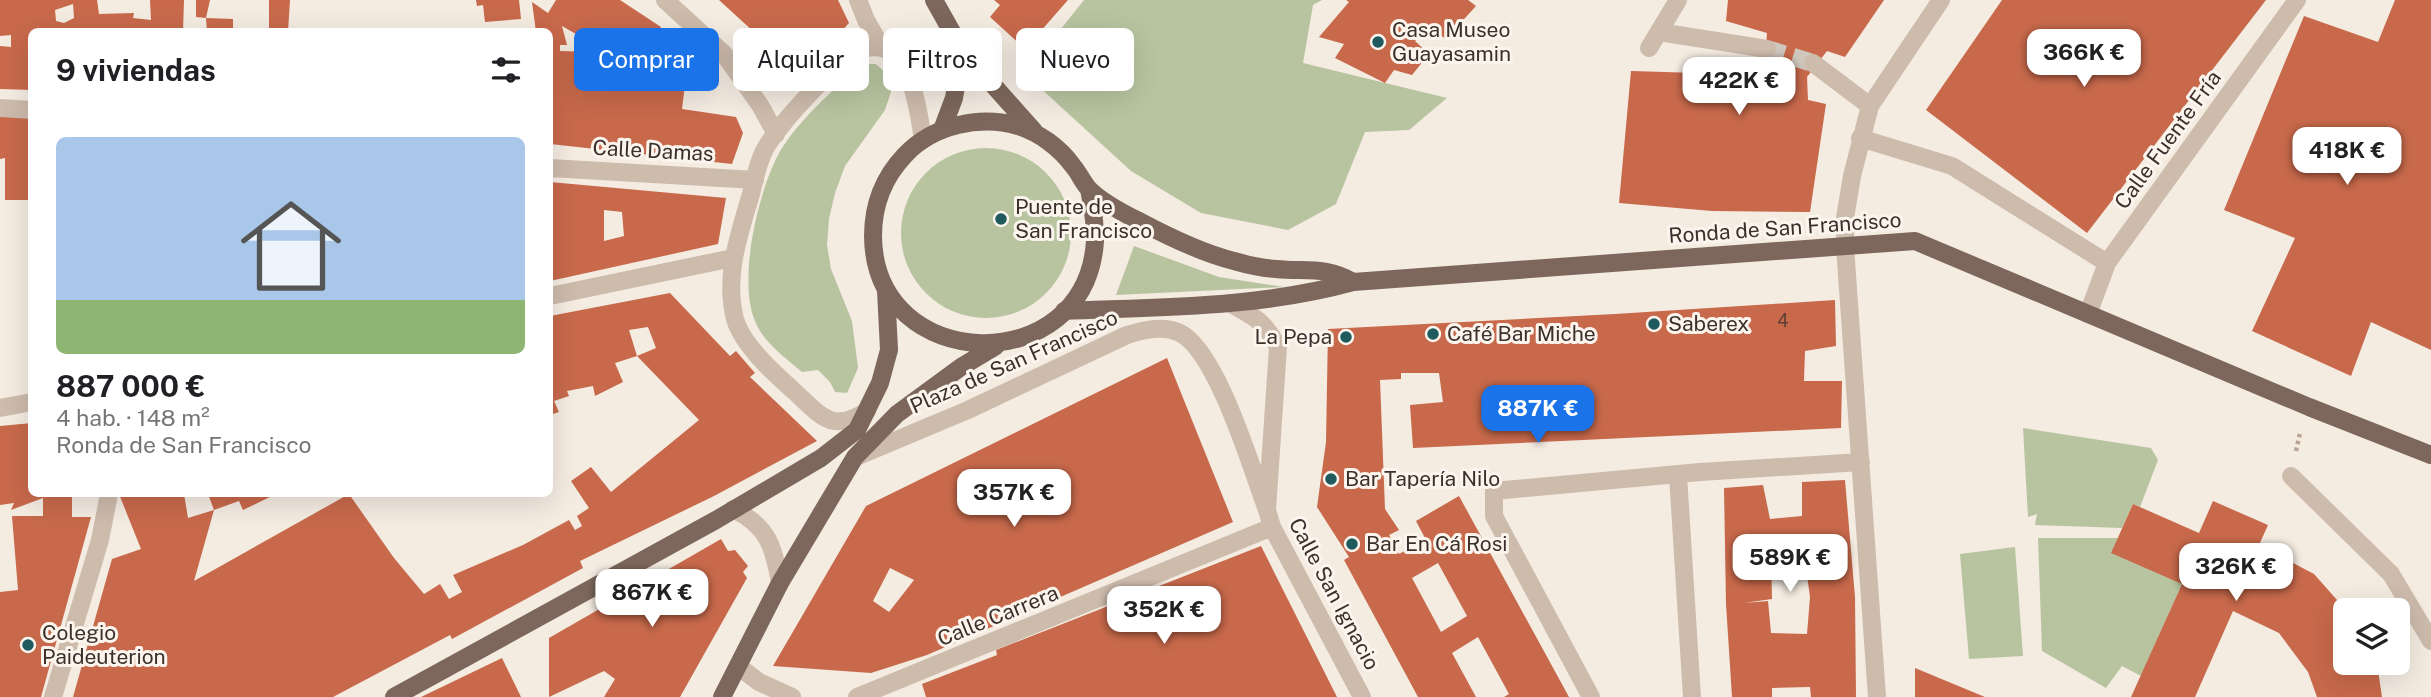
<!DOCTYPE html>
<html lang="es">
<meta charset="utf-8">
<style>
body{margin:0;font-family:"Public Sans",sans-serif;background:#f6f6f6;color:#202124;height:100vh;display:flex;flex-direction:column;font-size:26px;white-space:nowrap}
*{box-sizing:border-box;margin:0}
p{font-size:23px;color:#757577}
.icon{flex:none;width:38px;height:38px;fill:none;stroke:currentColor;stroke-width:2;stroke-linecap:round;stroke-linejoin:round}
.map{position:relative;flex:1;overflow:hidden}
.drawer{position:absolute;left:28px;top:28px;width:525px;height:469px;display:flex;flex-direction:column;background:#fff;border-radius:10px;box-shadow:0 7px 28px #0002}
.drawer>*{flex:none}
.guide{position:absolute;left:574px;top:28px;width:665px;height:63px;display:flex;gap:14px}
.tools{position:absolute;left:2333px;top:598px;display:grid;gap:14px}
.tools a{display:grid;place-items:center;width:77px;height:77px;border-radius:10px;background:#fff;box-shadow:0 7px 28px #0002;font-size:35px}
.price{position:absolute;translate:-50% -60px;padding:0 16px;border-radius:14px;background:#fff;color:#222;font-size:23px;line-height:46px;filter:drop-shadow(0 2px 4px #0008)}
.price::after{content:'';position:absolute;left:50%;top:42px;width:21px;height:16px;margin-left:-10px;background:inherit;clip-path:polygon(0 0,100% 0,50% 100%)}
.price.current{background:#1a73e8;color:#fff}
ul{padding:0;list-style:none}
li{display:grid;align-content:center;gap:14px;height:371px;padding:0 28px}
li+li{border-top:2px solid #e0e0e0}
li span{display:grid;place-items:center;height:217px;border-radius:10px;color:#555}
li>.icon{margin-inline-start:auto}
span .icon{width:126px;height:126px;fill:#fffc;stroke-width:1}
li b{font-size:30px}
h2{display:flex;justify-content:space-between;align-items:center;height:84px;padding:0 28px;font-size:30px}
.pill{padding:0 24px;border-radius:10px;background:#fff;box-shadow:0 7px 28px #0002;font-size:24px;line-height:63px}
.pill.current{background:#1a73e8;color:#fff}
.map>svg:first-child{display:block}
.green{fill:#b8c4a0}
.building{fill:#c8694b;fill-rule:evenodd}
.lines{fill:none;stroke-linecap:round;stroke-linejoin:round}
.minor-tunnel{stroke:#cfc6bd;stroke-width:18;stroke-dasharray:18 9;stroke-linecap:butt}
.path{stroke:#b9a596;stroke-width:4.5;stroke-dasharray:3.5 3.5;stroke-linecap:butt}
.minor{stroke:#cdbbac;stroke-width:18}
.major{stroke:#7d675c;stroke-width:18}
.poi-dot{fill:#1f5a5e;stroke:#fbf5ee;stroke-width:2.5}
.labels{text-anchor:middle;stroke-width:6;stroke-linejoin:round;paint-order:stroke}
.number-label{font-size:18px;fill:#5e3e33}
.poi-label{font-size:21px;fill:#3b302b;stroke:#fbf5ee;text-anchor:start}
.street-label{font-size:21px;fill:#3b302b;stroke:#fbf5ee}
</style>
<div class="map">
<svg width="2431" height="697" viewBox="0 0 2431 697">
<rect width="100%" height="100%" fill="#f4ebe1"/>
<path class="green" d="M1084,0H1322L1313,5L1303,63L1447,98L1409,130L1365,132L1336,204L1288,230L1201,213L1131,171L1025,74Z
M862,64H876L888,75L892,89L885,110L845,166L835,193L829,219L827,245L831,269L852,321L858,368L847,393L835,392L830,382L818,370L802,372C785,357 763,342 755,321C738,281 757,198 776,159C791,127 835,88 862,64Z
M901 233a85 85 0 1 1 170 0a85 85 0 1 1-170 0Z
M1134,246L1219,277L1284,287L1116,295Z
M2023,428L2151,448L2158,460L2140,507L2133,504L2122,528L2035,525L2037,514L2028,517Z
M2038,538H2118L2182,584L2141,676L2122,666L2106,688L2042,651Z
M2015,547L2023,656L1969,659L1960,554Z"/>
<path class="building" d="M0,0H97L99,14L134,13L133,18L151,20L150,0H184L183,32H32V90L0,89V46L11,47V35L0,36ZM73,4L74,18L64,23L56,21L55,10Z
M196,0H210L206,18L233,19V32H207L206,18L196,17Z
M269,0H290L288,32H269Z
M476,0H519L521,19L485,22L483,5L477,6Z
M556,0H620L661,27L650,64L602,52L599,67L686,77L682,109L736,117L743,133L732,164L550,144V93L553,79L550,78V32H536L532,2L548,13ZM562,26L597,46L595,52L560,51V45H567Z
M719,0H838L849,23L801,75Z
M994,0H1068L1025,49L990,17L1000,5Z
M1346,0H1468L1476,6L1446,39L1429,27L1415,41L1429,54L1412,75L1394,70L1385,83L1335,58L1344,44L1319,37L1349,2Z
M1728,0H1884L1845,57L1827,51L1807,77L1808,100L1826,104L1810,212L1712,211L1619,203L1631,71L1764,75L1767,33L1726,21Z
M2002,0H2266L2087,233L1926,110Z
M2395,0H2431V350L2371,322L2351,376L2252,331L2295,238L2224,210L2304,16L2378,42Z
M0,108L32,110V200H5V158L0,159Z
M550,182L726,198L718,244L550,281ZM604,210L622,212L624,236L604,241Z
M670,293L730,356L736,351L755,373L750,377L817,441L714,496L580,561L583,568L452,639L450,635L333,697H73L112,559L141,549L119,494H184L188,518L214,510L208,494H276L243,510L239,501L214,510L194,581L349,494L394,558L424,594L440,584L449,599L462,592L453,575L523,545L569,520L575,530L582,526L577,516L589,508L571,481L591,467L611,492L699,420L637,356L656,348L648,327L629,330L637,356L615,363L623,382L595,396L593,386L567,391L569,396L554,401L559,412L550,415V316Z
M1835,300L1836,346L1805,351L1804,381H1842L1841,428L1413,448L1410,405L1443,402L1439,373H1401V379L1380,380L1385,509L1399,530L1389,535L1399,554L1426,540L1416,521L1459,496L1569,697H1504L1509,694L1478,637L1452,653L1476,697H1418L1344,560L1349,557L1317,507L1326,442L1328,329L1615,314ZM1438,563L1467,616L1441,632L1412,578Z
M1167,358L1233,522L927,655L871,673L773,666L866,506ZM890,568L914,580L889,612L873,601Z
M32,423V494H72V517H91L41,697H0V592L18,590L12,516H43V498L11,510L14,503L0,505V426Z
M1845,480L1855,597L1856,697H1811L1810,687L1772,688V697H1732L1726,604L1724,488L1763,485L1770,519L1802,516V482ZM1771,554H1804L1810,597L1807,634L1771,633L1768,601L1744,603L1772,599Z
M2213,501L2268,525L2259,545L2314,574L2345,609V663H2375L2378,670L2382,697H2317L2308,672L2279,633L2233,611L2195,697H2131L2182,584L2111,553L2133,504L2199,533Z
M721,539L728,551L735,550L748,566L743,572L747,578L680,697H604L615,679L604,671L549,697V638Z
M1261,546L1337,697H926L922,684L997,655L996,650Z
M502,658L521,697H421Z
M1915,668L1985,697H1915Z"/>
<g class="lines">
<path class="minor-tunnel" d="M1767,49L1813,63"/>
<path class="path" d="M2296,451L2300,433"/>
<path class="minor" d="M665,0L724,54L760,105L776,134
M858,0L866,20L882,48
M1659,32L1767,49
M1649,48L1678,0
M1813,63L1870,106
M0,108L32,110
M1860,138L1952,166L2107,263
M550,168L755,180
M550,296L733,258
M1229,303C1254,316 1265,322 1278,347L1267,510L1272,527L1362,697
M2088,314L2107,263L2297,0
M0,408L32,402
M867,411C832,433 822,417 795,392C776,375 742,345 735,319C724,276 739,235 751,194C755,178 759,157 768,144C784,120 804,99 824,79C839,63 857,43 882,48C912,55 919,114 923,140
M856,457L968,410L1127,335C1143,330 1163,325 1180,333C1217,351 1252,470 1267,510
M1678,475L1692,697
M2291,476L2391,574L2431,641
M733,509C768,526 774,547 780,583
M738,666L759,682L792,697
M53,697L100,540L109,494
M857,697L1272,527
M1591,697L1494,516V491L1700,472L1861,462
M1877,697L1845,247V218L1852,176L1870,106L1941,0"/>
<path class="major" d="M934,0L962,50L1034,131
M942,130L954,98L962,50
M1089,189C1092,206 1096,224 1095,241C1086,381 874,375 873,236C873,205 884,177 905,155C933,125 980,115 1018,126C1040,133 1060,148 1073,166C1079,173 1082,181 1088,188C1100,201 1121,212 1137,220C1167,236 1201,253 1234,261C1248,265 1262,268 1276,269C1306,272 1326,266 1353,282
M1064,311C1160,307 1259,308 1353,282L1915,241L2309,407L2431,455
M394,697L716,520L821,458L857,430L880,383L889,350L886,290
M722,697L780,583L855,457L897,414L961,367L996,346"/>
</g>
<g class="poi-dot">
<circle cx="1378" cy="42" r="7"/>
<circle cx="1001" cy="219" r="7"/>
<circle cx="1654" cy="324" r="7"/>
<circle cx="1433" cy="334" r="7"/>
<circle cx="1346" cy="337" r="7"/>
<circle cx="1331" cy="479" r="7"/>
<circle cx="1352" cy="544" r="7"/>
<circle cx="28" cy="645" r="7"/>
</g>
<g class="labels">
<g class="number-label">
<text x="1783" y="327">4</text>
</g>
<g class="poi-label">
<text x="1392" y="37">Casa Museo<tspan x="1392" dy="24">Guayasamin</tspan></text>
<text x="1015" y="214">Puente de<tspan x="1015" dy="24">San Francisco</tspan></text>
<text x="1668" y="331">Saberex</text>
<text x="1447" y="341">Café Bar Miche</text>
<text x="1332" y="344" text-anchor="end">La Pepa</text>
<text x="1345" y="486">Bar Tapería Nilo</text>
<text x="1366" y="551">Bar En Cá Rosi</text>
<text x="42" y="640">Colegio<tspan x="42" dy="24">Paideuterion</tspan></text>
</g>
<g class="street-label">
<text transform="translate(2168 140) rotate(-54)" y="7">Calle Fuente Fría</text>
<text transform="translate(653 151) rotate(3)" y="7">Calle Damas</text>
<text transform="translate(1785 228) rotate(-4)" y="7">Ronda de San Francisco</text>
<text transform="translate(1014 362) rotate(-24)" y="7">Plaza de San Francisco</text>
<text transform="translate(1334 594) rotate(62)" y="7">Calle San Ignacio</text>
<text transform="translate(998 616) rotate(-22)" y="7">Calle Carrera</text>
</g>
</g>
</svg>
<div class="tools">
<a><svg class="icon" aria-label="layers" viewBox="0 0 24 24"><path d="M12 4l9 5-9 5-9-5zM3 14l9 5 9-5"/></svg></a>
</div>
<b class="price" style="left:2084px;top:89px">366K €</b>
<b class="price" style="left:1739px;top:117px">422K €</b>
<b class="price" style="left:2347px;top:187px">418K €</b>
<b class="price current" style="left:1538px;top:445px">887K €</b>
<b class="price" style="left:1014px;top:529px">357K €</b>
<b class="price" style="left:1790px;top:594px">589K €</b>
<b class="price" style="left:2236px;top:603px">326K €</b>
<b class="price" style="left:652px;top:629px">867K €</b>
<b class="price" style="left:1164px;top:646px">352K €</b>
<div class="guide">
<a class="pill current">Comprar</a>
<a class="pill">Alquilar</a>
<a class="pill">Filtros</a>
<a class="pill">Nuevo</a>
</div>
<section class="drawer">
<h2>9 viviendas<svg class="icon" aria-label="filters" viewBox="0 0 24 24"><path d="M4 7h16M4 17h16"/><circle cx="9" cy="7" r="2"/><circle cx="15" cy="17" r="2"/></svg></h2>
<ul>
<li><span style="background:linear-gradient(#a9c7e8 75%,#8fb573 0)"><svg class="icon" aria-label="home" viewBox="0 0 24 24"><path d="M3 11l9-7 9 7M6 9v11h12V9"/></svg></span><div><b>887 000 €</b><p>4 hab. · 148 m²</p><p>Ronda de San Francisco</p></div></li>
</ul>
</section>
</div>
